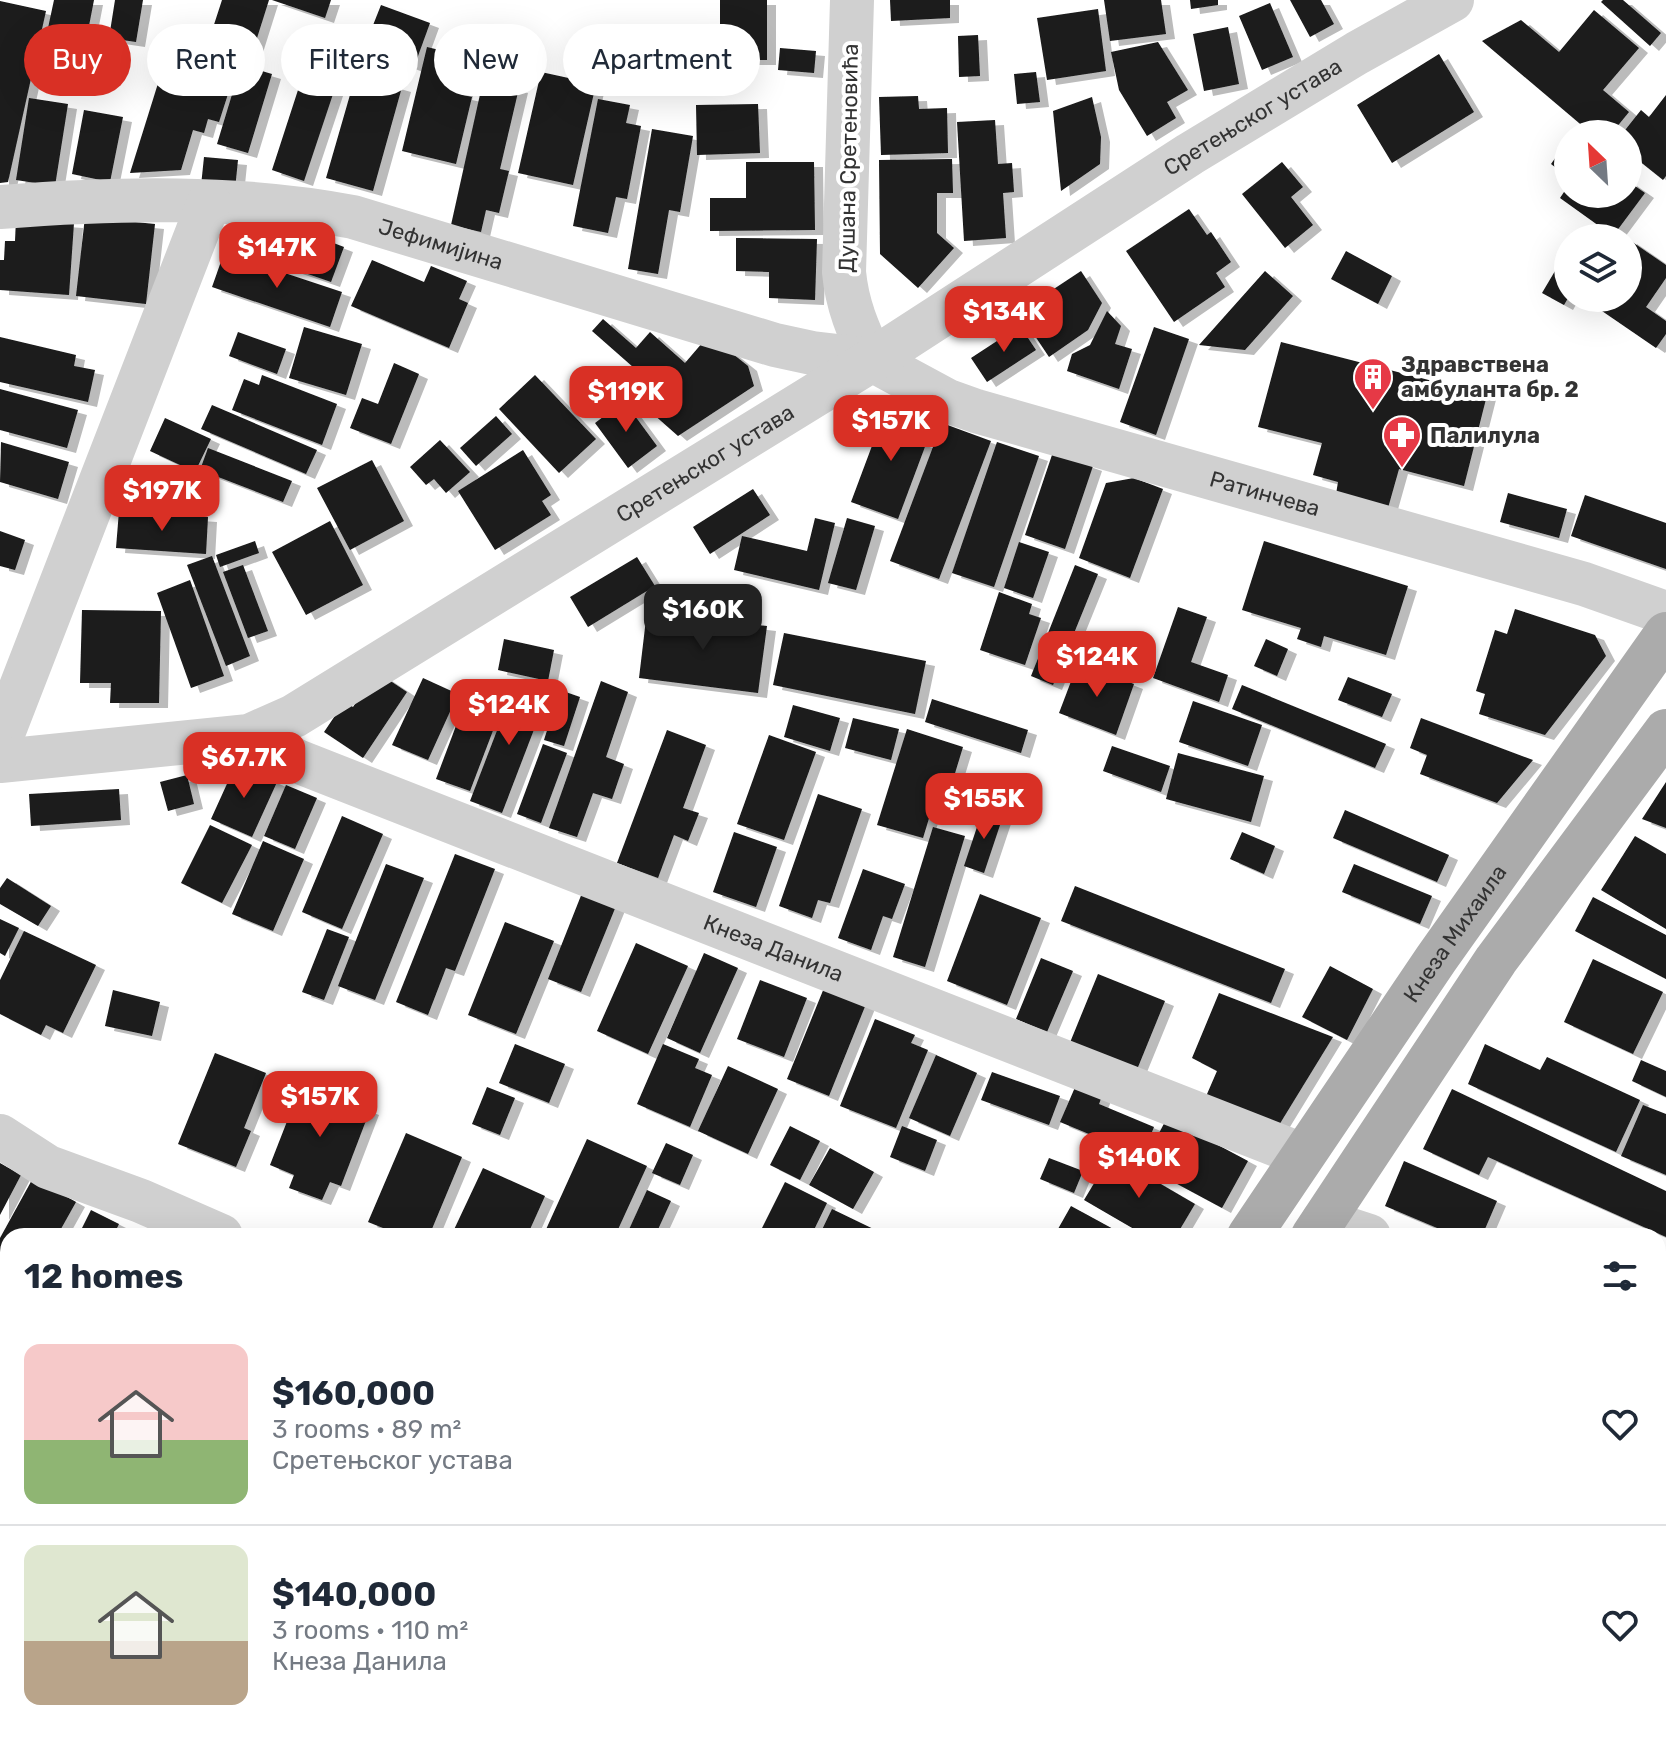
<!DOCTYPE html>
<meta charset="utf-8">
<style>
body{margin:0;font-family:Rubik,sans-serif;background:#f6f6f7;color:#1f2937;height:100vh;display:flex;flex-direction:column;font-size:30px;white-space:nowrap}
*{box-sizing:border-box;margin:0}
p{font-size:26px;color:#747a83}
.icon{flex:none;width:44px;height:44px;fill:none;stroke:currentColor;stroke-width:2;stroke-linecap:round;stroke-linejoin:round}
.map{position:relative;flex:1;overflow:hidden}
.side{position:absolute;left:0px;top:1228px;width:1666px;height:514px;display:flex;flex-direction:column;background:#fff;border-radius:24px 24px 0 0;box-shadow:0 8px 32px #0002}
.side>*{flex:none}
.banner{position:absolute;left:24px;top:24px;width:800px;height:72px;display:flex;gap:16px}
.needle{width:52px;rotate:335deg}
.fabs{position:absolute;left:1554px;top:120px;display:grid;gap:16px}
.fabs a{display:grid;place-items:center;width:88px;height:88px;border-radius:50%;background:#fff;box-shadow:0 8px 32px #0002;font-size:40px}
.price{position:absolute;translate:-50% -68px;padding:0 18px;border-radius:16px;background:#d93025;color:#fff;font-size:26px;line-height:52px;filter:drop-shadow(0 2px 4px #0008)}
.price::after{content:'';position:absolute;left:50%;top:48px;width:24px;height:18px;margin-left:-12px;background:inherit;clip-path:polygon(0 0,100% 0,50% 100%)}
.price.selected{background:#222;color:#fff}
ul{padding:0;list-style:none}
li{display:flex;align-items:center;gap:24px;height:200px;padding:0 24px}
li+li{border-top:2px solid #e0e1e3}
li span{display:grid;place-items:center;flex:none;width:224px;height:160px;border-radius:16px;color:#555}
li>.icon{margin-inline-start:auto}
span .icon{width:96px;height:96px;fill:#fffc;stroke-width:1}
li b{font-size:34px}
h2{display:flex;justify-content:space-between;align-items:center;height:96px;padding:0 24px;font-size:34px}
.chip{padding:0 28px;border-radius:36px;background:#fff;box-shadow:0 8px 32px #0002;font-size:28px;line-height:72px}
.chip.selected{background:#d93025;color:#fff}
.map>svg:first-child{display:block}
.building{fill:#1a1a1a;filter:url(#shadow)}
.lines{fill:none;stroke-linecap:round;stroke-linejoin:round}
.minor{stroke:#d0d0d0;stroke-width:44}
.major{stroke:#ababab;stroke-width:44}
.labels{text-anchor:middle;stroke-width:8;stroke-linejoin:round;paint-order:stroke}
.street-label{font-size:22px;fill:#333;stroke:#fff}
.poi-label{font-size:22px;font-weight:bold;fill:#333;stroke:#fff;text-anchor:start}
</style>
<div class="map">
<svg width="1666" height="1741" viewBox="0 0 1666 1741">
<defs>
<filter id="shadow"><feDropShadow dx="9" dy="5" stdDeviation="0" flood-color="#0004"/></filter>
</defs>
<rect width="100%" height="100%" fill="#fff"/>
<path class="building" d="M54,0H94L87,36L48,28Z
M115,0H143L136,42L109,38Z
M222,0H269L251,57L208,43Z
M272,0H331L325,18Z
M720,0H767V60H720Z
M890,0H950V18L891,21Z
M1104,0H1161L1166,34L1110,41Z
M1190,0H1218V5L1191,9Z
M1290,0H1321L1334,24L1310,37Z
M1603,0H1623L1661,33L1650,46L1601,2Z
M0,1L46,11L8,182L0,183Z
M1270,3L1293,57L1262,70L1239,16Z
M381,5L430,23L414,67L364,48Z
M1098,9L1106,71L1047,80L1037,18Z
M1594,10L1639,48L1603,90L1629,112L1611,134H1592L1482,41L1521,20L1559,52Z
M601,24L626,30L618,67L593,62Z
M1228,27L1239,84L1204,91L1193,34Z
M978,35L980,76L959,77L958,36Z
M1158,42L1188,90L1167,102L1176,118L1147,136L1119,90L1111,52Z
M170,45L237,66L219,122L208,119L204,133L193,130L181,170L130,173Z
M427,47L472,58L463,95L472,97L456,164L402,151Z
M780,48L816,51L814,73L778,70Z
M311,50L344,61L304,181L272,170Z
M1439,54L1474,112L1392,163L1357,105Z
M241,65L272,74L248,153L217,144Z
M541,72L596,84L573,185L518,173Z
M1036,72L1040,102L1017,104L1014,74Z
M356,74L402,87L373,191L326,178Z
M483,81L519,88L500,169L509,171L499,213L486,210L481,232L451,225Z
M1666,95V176L1663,180L1628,152V134H1622L1641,110L1649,117Z
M918,96L919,109L947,108L948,153L881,155L879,97Z
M1092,97L1101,137L1100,164L1061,191L1053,111Z
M29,98L68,104L55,186L16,180Z
M598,99L630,105L626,123L641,126L627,199L616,197L608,233L573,226Z
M758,104L760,153L697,155L696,105Z
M84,110L123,117L110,182L72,174Z
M995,120L998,164L1012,163L1014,192L1003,193L1006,238L964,241L957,122Z
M652,129L693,136L680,212L669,210L658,274L628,269Z
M1568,140V177L1551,164Z
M204,157L238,160L235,189L201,186Z
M952,159L953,193H937V233L954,248L918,288L880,254L879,160Z
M746,162H814L815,230L710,231V198H746Z
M1282,162L1303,187L1291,197L1313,225L1285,248L1242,194Z
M1628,181L1645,193L1613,236L1560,198L1568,186V194H1628Z
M1189,209L1207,235L1211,232L1231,262L1216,273L1225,287L1174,322L1126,251Z
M85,217L155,224L146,304L76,296Z
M16,219L74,223L69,295L0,290V260H4L5,241H15Z
M231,222L257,229L250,254L225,248Z
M310,234L344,247L331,282L256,256L263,239L303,253Z
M736,238L817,239L815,300L769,298V272L736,271Z
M1628,239L1666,265V278L1646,307L1666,321V334L1656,348L1583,298H1628Z
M1568,249V298L1564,305L1542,293Z
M1346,251L1392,276L1378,304L1331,279Z
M224,253L342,292L330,327L212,287Z
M372,260L424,282L431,266L467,281L459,299L468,303L449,348L351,306Z
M1081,271L1102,303L1088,330L1049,357L1019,312Z
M1265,271L1293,296L1245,350L1199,345Z
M1107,311L1121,326L1115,344L1132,349L1119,389L1067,371L1072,354L1090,345Z
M603,319L636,348L650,332L685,363L703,342H718L748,366L754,386L678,436L635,398L650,382L592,331Z
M1020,326L1036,350L987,382L971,358Z
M304,327L362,344L346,395L289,378Z
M1154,327L1189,339L1156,435L1120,422Z
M238,332L286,349L277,374L229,356Z
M0,337L76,355L74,366L95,370L88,402L0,382Z
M1281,342L1487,395L1464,486L1399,469L1388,508L1336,494L1338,482L1313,475L1322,443L1258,427Z
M394,363L419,374L391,444L350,428L362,398L378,404Z
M262,375L337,404L322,445L232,410L244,379L259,385Z
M535,375L596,439L559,473L499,409Z
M0,389L78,410L67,448L0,430Z
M624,401L657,446L628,468L595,423Z
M888,403L921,415L912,439L926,444L898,519L851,502Z
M212,405L317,450L306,474L201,429Z
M496,416L512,434L476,466L460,448Z
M165,418L211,439L195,472L150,451Z
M942,423L991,441L939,579L890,561Z
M440,440L470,472L446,493L434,479L426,485L410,467Z
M1,442L69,462L58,499L0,482Z
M997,442L1039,456L994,587L952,573Z
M208,448L292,481L283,502L200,470Z
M523,450L551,495L542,501L551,515L495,550L458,491Z
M1053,452L1093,466L1065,549L1025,535Z
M372,460L404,521L350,550L317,488Z
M1134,478L1163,489L1130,578L1079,558L1106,483Z
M753,489L770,515L710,554L693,527Z
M1508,493L1567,509L1559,538L1500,522Z
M1585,495L1666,523V569L1571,536Z
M119,511L208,517L206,554L116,548Z
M815,518L835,523L819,590L734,570L742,536L807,551Z
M847,518L875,526L856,590L828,583Z
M330,521L363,585L306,615L272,552Z
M0,531L25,540L15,570L0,566Z
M255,541L259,553L220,567L216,555Z
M1264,541L1408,586L1386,655L1324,636L1321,647L1297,639L1301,628L1242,610Z
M1019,542L1049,552L1033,598L1004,588Z
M212,556L250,656L226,666L187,565Z
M637,557L655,586L588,627L570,597Z
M243,565L268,631L248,638L223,572Z
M1075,565L1098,574L1053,685L1031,676Z
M190,580L224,676L191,688L157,593Z
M999,592L1032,604L1029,614L1041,618L1025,665L980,650Z
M1178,607L1207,617L1191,662L1228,675L1219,702L1153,678Z
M1515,609L1595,635L1606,656L1545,735L1479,714L1485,694L1476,691L1495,630L1507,634Z
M82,610L161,611L159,703H110L111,683H80Z
M647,611L767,626L758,693L639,678Z
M784,633L926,661L915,714L773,685Z
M504,639L554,650L548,681L498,670Z
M1266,639L1288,649L1277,676L1254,666Z
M1078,663L1134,684L1116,735L1059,713Z
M383,676L407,692L363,758L324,732L345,701L353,707L364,690Z
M1348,677L1392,694L1382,717L1338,700Z
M423,678L458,694L428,760L392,745Z
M516,681L548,693L502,813L470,801Z
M601,681L628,692L606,757L624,764L612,799L593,793L577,837L549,828Z
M1242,685L1386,744L1375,768L1232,709Z
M471,686L505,699L470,791L436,779Z
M560,690L580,697L564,746L544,740Z
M932,699L1028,730L1021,753L925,722Z
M1193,701L1262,725L1248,766L1179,742Z
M793,705L840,718L830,751L784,737Z
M853,718L899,729L891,760L845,748Z
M1421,718L1533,760L1497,803L1420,774L1427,755L1410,748Z
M907,729L963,747L952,783L941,779L923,838L877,825Z
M667,730L706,745L683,808L699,813L688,841L674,835L658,878L617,863Z
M769,735L816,752L784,840L737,824Z
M543,744L567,753L541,823L517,814Z
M1112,746L1170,766L1161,792L1103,771Z
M1178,753L1264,776L1251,822L1166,799Z
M236,764L277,782L252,837L211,819Z
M187,775L194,804L168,811L160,782Z
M1666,782V828L1642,819Z
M286,785L317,798L295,849L264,836Z
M119,789L121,820L31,826L29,794Z
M818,794L862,809L830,903L818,900L812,918L779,906Z
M983,809L1003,816L984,873L964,866Z
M1345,810L1449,855L1437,882L1333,838Z
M342,816L383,834L342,929L302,912Z
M210,825L252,845L222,903L181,883Z
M933,827L965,836L925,967L893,957Z
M734,832L777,847L756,907L713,892Z
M1242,832L1275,846L1264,874L1230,859Z
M1635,836L1666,854V929L1601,890Z
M263,841L304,859L273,931L232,914Z
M455,854L495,869L455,971L446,968L428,1015L396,1002Z
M386,864L424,878L375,1000L338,986Z
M1354,864L1432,896L1420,924L1342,892Z
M863,869L905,884L892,919L883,916L871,950L838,938Z
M7,878L51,906L38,926L0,904V888Z
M1075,886L1285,969L1271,1003L1061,921Z
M582,893L616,906L581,992L548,979Z
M980,894L1041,918L1007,1005L947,981Z
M1593,897L1666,935V979L1575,931Z
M0,919L19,928L5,956L0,953Z
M505,922L554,941L516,1034L468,1015Z
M327,929L349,937L324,1000L302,992Z
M24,931L96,965L63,1033L46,1025L41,1035L0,1014V980Z
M636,943L688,966L648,1054L597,1031Z
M704,953L738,968L700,1053L667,1038Z
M1041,958L1073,971L1047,1032L1016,1019Z
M1593,959L1663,992L1633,1054L1564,1022Z
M1330,966L1373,989L1347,1040L1302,1017Z
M1098,974L1165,1001L1136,1072L1069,1045Z
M760,980L807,998L784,1057L737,1039Z
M824,988L866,1004L829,1096L787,1079Z
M113,990L160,1002L152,1036L105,1026Z
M1219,993L1333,1037L1276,1130L1204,1101L1217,1071L1192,1058Z
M875,1019L915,1035L911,1043L928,1050L896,1128L840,1106Z
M515,1044L565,1064L549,1103L499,1083Z
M663,1044L699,1059L695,1068L712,1075L690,1127L637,1104Z
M1485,1044L1540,1070L1547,1057L1640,1100L1616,1152L1468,1084Z
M215,1053L266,1073L244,1128L251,1131L236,1167L178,1144Z
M936,1055L977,1073L950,1136L909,1118Z
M1641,1060L1666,1071V1097L1632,1081Z
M728,1066L778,1089L748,1154L698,1131Z
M992,1072L1060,1096L1049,1125L981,1100Z
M318,1080L350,1093L347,1101L370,1110L341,1186L330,1182L322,1200L289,1188L294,1175L270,1165L302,1083L314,1089Z
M1076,1085L1102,1096L1099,1104L1154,1127L1142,1156L1060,1122Z
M487,1087L515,1098L500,1135L472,1124Z
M1452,1089L1666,1191V1237L1488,1157L1479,1175L1423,1149Z
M1643,1105L1666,1114V1175L1621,1156Z
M1167,1118L1248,1161L1222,1208L1142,1165Z
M790,1126L820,1141L800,1180L770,1165Z
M902,1126L937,1140L925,1171L890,1157Z
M406,1133L462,1157L429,1236H403L368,1222Z
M587,1139L647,1166L615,1236H543Z
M666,1143L693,1155L680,1185L652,1173Z
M830,1148L874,1172L853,1209L809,1185Z
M1111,1155L1195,1204L1176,1236H1146L1084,1200Z
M1049,1158L1083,1171L1074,1193L1040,1179Z
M1404,1161L1497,1201L1482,1236H1456L1385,1206Z
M0,1163L21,1175L0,1215Z
M483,1168L545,1196L527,1236H451Z
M33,1178L76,1202L57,1236H8V1288L0,1283V1238Z
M785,1182L827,1203L811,1236H758Z
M647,1190L671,1201L655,1236H626Z
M1071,1206L1126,1236H1054Z
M832,1209L888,1236H819Z
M91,1210L119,1224L113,1236H78Z
M1658,1265L1666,1268V1309L1658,1306Z
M1658,1340L1666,1343V1398L1658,1395Z
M0,1558L8,1561V1617L0,1614Z
M60,1734H104L101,1741H57Z
M125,1734H169L167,1741H123Z
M267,1734H320L318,1741H265Z
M325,1734H360L357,1741H322Z
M655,1734H758L775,1741H672Z
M819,1734H837L849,1741H815Z
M1028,1734H1091L1095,1736L1092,1741H1024Z
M1101,1734H1115L1129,1741H1097Z
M1165,1734H1282L1280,1741H1162Z
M1290,1734H1367L1365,1741H1288Z
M1411,1734H1511L1509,1741H1408Z
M1514,1734H1575L1574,1741H1514Z
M1580,1734H1615V1741H1580Z"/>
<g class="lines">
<g class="minor">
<path d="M852,0L844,272C847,305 858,330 872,360"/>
<path id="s1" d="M0,207C117,198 237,195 353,217L775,345L812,353L872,360L948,401L976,411L1584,584L1666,613"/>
<path id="s2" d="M249,736L297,761L1302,1155"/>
<path d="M0,741L209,202"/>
<path id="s3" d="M0,761L249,736L294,716L872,360L1190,154L1357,53L1452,0"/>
<path d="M0,1136L48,1167L141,1201L221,1236"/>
<path d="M1323,1221L1369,1236"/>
<path d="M1658,1328L1666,1331"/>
<path d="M0,1504L8,1506"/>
<path d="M1658,1715L1666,1717"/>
</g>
<g class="major">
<path id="s4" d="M1249,1236L1436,959L1666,634"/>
<path d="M1313,1236L1496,960L1666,731"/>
<path d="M914,1741L919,1734"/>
<path d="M974,1741L979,1734"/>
</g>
</g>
<defs>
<g id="building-pin" transform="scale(2)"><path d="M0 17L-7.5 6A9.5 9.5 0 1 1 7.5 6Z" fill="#e63946" stroke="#fff"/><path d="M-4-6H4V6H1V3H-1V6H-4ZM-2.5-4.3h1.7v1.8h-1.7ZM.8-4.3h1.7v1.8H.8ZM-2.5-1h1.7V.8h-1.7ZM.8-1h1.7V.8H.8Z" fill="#fff"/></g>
<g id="pharmacy-pin" transform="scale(2)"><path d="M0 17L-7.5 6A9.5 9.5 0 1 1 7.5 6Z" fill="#e63946" stroke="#fff"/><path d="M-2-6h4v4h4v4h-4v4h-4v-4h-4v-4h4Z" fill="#fff"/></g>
</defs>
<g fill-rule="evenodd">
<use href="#building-pin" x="1373" y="377"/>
<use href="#pharmacy-pin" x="1402" y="435"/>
</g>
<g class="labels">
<g class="street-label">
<text dy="8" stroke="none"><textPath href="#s3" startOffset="1430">Сретењског устава</textPath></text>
<text transform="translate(848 158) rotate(-89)" y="8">Душана Сретеновића</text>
<text dy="8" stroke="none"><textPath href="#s1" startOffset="446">Јефимијина</textPath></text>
<text dy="8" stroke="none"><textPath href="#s3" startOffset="782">Сретењског устава</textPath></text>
<text dy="8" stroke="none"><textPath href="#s1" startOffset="1310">Ратинчева</textPath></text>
<text dy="8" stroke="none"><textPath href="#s4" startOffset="366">Кнеза Михаила</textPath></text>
<text dy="8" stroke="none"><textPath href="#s2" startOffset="566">Кнеза Данила</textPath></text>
</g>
<g class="poi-label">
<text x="1401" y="372">Здравствена<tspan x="1401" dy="25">амбуланта бр. 2</tspan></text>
<text x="1430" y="443">Палилула</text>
</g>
</g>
</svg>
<div class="fabs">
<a><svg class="needle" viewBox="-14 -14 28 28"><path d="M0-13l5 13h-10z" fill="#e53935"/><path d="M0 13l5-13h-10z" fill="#747a83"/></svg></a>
<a><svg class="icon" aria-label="layers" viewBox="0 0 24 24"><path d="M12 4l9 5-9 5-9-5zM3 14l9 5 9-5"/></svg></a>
</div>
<b class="price" style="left:277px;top:290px">$147K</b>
<b class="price" style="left:1004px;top:354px">$134K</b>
<b class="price" style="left:626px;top:434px">$119K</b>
<b class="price" style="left:891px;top:463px">$157K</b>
<b class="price" style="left:162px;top:533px">$197K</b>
<b class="price selected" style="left:703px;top:652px">$160K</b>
<b class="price" style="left:1097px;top:699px">$124K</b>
<b class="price" style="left:509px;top:747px">$124K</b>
<b class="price" style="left:244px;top:800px">$67.7K</b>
<b class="price" style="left:984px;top:841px">$155K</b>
<b class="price" style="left:320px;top:1139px">$157K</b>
<b class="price" style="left:1139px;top:1200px">$140K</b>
<div class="banner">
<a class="chip selected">Buy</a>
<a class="chip">Rent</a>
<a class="chip">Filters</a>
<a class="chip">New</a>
<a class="chip">Apartment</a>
</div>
<section class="side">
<h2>12 homes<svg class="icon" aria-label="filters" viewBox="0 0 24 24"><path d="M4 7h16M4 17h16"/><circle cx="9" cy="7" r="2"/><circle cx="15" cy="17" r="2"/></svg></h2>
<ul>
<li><span style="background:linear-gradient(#f6c9c9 60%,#8fb573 0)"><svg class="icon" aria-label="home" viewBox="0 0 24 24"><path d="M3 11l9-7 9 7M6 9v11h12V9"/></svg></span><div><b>$160,000</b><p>3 rooms · 89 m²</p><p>Сретењског устава</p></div><svg class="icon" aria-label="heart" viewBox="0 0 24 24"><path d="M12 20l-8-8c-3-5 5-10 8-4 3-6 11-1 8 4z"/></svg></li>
<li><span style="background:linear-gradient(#dfe7d0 60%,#b9a48a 0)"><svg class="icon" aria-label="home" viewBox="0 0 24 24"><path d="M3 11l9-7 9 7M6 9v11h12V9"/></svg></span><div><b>$140,000</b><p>3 rooms · 110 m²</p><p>Кнеза Данила</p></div><svg class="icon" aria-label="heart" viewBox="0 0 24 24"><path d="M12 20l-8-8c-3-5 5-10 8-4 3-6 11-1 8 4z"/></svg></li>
</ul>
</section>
</div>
